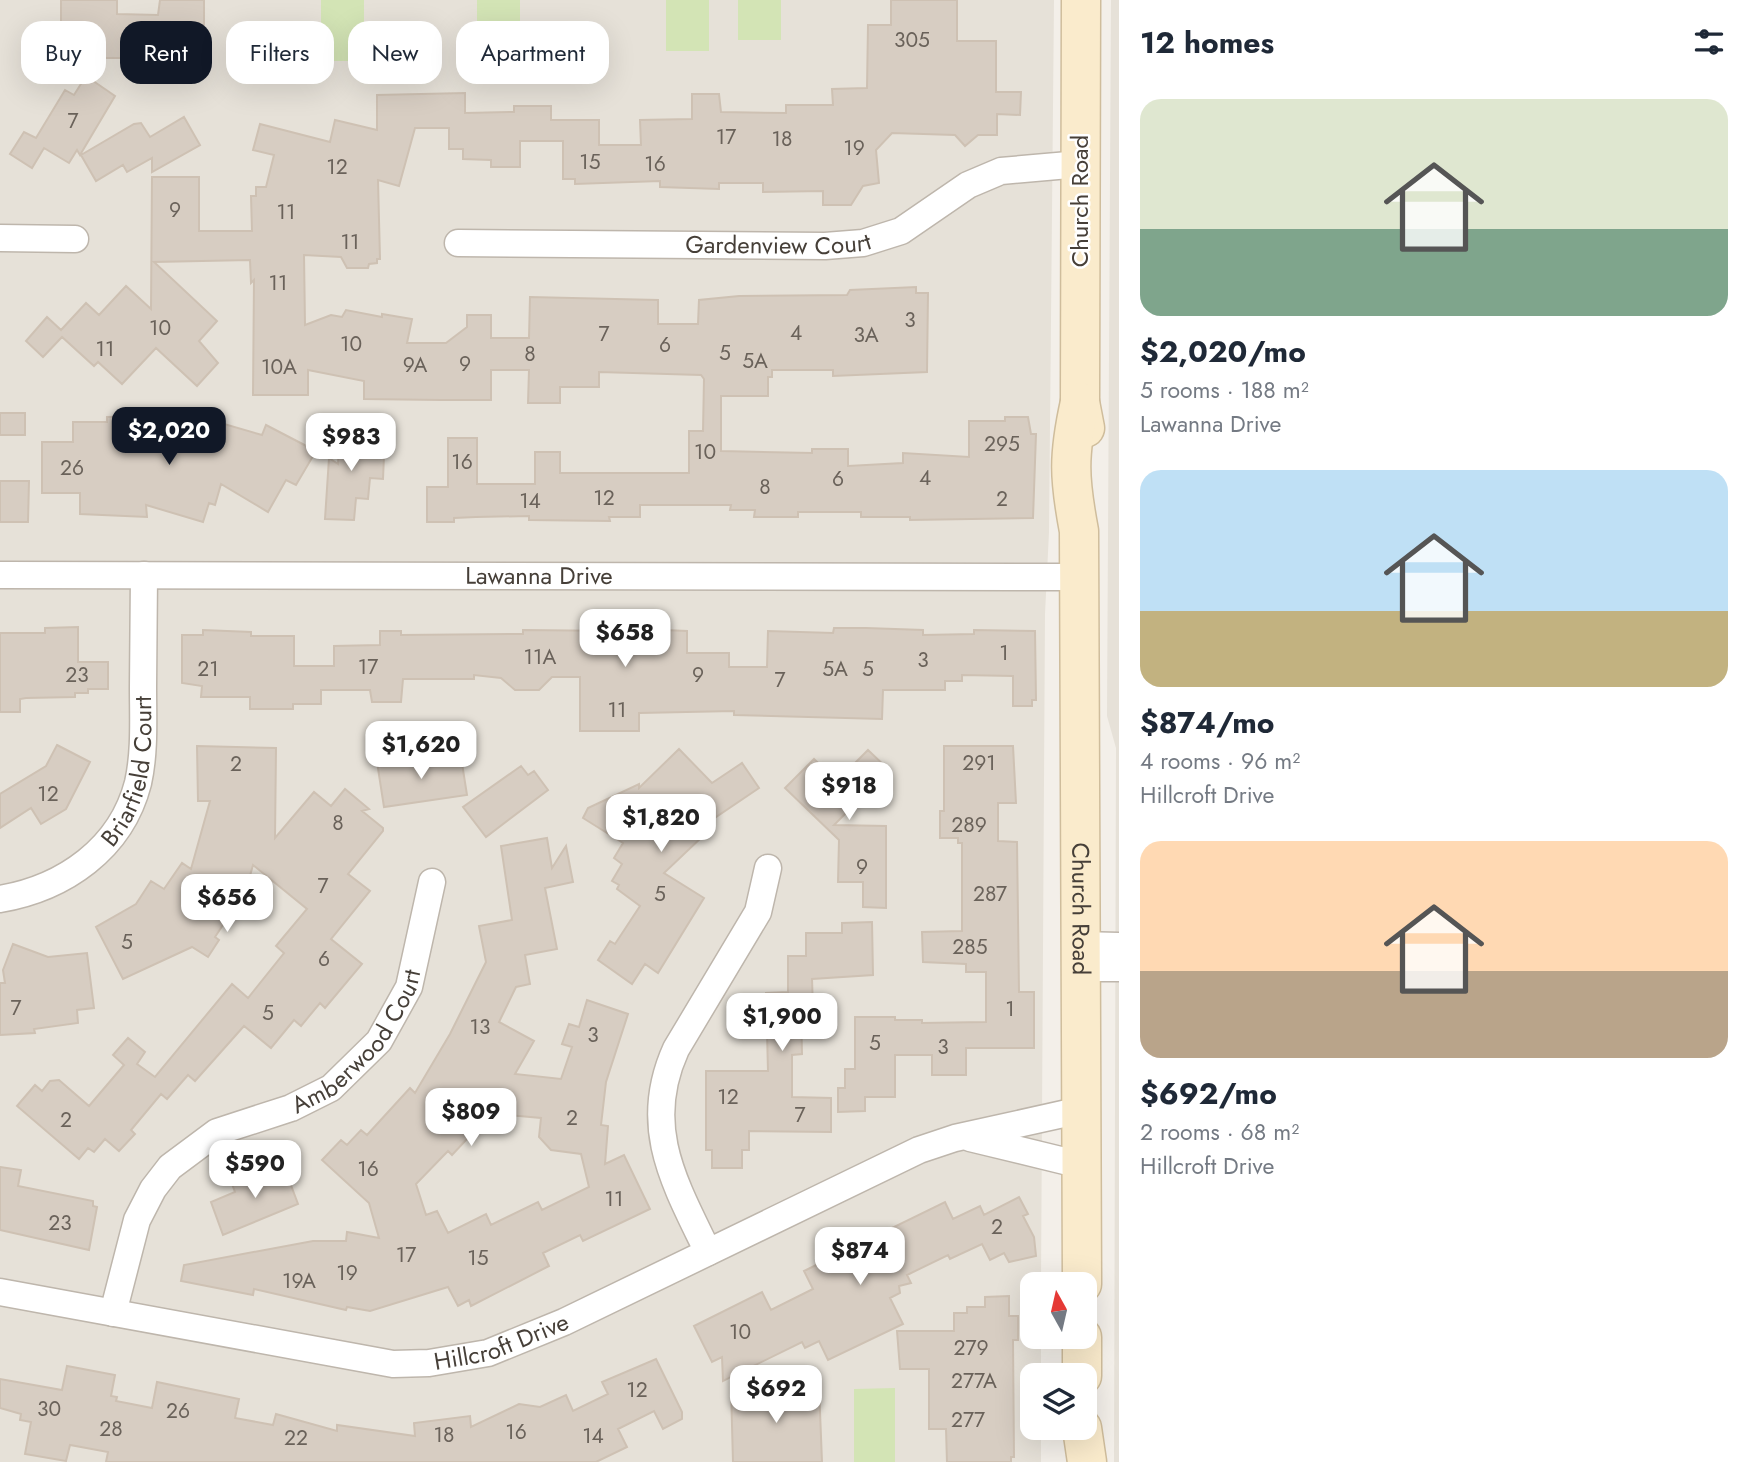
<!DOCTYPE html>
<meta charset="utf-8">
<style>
body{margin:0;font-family:Jost,sans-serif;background:#f2f2f3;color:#1f2937;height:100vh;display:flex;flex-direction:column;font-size:26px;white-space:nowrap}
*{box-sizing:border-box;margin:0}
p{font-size:23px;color:#747a83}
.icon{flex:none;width:38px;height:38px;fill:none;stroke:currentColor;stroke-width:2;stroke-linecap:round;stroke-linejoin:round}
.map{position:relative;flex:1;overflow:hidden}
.side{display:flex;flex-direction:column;background:#fff;width:630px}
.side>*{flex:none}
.top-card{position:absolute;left:21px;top:21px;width:665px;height:63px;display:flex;gap:14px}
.needle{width:46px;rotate:352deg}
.tools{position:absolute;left:1020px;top:1272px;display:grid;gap:14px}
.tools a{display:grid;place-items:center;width:77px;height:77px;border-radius:14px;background:#fff;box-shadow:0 7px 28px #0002;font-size:35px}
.price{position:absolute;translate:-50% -60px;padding:0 16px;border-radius:14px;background:#fff;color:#222;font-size:23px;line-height:46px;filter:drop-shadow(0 2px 4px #0008)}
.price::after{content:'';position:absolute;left:50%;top:42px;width:21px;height:16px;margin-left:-10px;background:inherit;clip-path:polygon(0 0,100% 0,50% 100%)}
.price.current{background:#111827;color:#fff}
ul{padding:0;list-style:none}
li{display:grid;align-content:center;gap:14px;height:371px;padding:0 21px}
li span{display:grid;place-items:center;height:217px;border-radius:21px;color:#555}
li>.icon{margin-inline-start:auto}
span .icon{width:126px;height:126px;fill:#fffc;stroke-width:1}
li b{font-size:30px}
h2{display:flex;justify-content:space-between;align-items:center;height:84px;padding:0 21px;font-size:30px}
.tag{padding:0 24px;border-radius:21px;background:#fff;box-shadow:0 7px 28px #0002;font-size:24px;line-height:63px}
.tag.current{background:#111827;color:#fff}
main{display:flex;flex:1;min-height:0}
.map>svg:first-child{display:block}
.residential{fill:#e6e1d8}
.green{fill:#d3e4b5}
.building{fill:#d7cdc2;stroke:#cec1b3;stroke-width:2;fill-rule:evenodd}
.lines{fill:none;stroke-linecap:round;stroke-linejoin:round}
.street-casing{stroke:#beb6ac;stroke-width:29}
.secondary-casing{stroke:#cfbd9c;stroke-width:41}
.street{stroke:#fff;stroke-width:26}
.secondary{stroke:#faebcc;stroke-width:38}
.labels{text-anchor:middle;stroke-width:5;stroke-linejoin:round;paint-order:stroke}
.number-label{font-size:21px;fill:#6a625a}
.street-label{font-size:24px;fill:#463f38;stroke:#fff}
</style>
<main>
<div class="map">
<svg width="1119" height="1462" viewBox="0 0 1119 1462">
<rect width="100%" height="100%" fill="#f3efe9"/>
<path class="residential" d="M0,0H1054L1049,532L1045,614L1041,1284H1032V1337H1041V1375L1032,1376V1428H1041V1462H0Z
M1111,0H1119V1462H1114L1116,748L1107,716Z"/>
<path class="green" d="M321,0H364V61H321Z
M477,0H520V57H477Z
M666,0H709V51H666Z
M738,0H781V40H738Z
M895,1388V1462H854V1389Z"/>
<path class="building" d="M61,0H117V14L158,15L160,0H204V58H88L89,45H61Z
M891,0H957V41H996V92H1021L1020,115L997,114V135H978L965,146L955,135L892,133L876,150L879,183L863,186L851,205H823V191L763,192V183H719V189L660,187V181L575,184V179H563V141H520V167H491V160L463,159V149H449V128H415L399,186L378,180L380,259H377V263L369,264L368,268H347L341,257L304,255L305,325L331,315L342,317L346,310L382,317V314L412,319L407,343H446L467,327V315H491V338H529L530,297L658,300V324H698L699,300L739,296L847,295L850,290L916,287V293H928L927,372L833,376V370H772V377H768V396H721V451L812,453V449H848V466L903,463V453L969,457V421H1005V417H1028L1031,434H1036L1033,518L910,520V517H861V512H798V517H754L755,510H730L731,505H640V517H609L610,521L529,520V516L476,517L454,518V522H427V487H448V438H477V484H535V452H560V473H689V431H703L704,379L701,375L599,372V387H560V403H528L529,370H491V400H441L364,399V381L308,370V395H253L254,280L251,283L250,260L154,262L217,321L199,341L218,363L197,386L156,348L122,384L98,362L94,366L62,337L43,357L26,341L47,317L61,330L86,303L99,315L126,286L151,309L152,177H199V231H252L251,196H256V187H266L274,155L253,150L260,124L330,142L335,120L377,130V95L465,93V113L514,112V106H551V120H599V145H641L640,120L692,119V94H719L721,112L786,113V105H833L832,89L867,88L868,25H891Z
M86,76L115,96L80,155L77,150L69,163L44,148L32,168L10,154L24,132L36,138L65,90L74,95Z
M184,117L200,145L152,172V158L127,172L123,165L96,181L81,155L134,124L141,123L150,137Z
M0,413H25V435H0Z
M159,416L160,433L199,445L207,419L262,435L266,425L316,451L296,485L286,480L268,512L221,484L215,505L209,503L203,522L146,505L147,517L80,514V493H42V442H73V422H107V417Z
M340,426L370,428L368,455L384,456L383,479L370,478L368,499L356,498L354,520L325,519L329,458L338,464Z
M0,481H29L28,522H0Z
M78,627V662H108V689H88V693H75V697L26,698L20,699V712H0V633H45V628Z
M616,628L687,631V653H729V667H767L768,631L833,633L834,628H866L923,630V635L974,634V630L1035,631L1036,700H1032V706H1013V676L962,675V681H945V690H883L882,719L734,715V711L639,713V731H580V677H552L539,690H515L501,678L474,675V679H403L401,702H372L370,690H321V704H293V709H250V697H201L202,686L182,683V635H203V630L251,632V636H294V666H334V646L380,645V631H401V635L523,634V630L617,631Z
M57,745L90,762L66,809L41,824L31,808L0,828V794L46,766Z
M197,746L276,748L275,838L314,792L331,806L345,789L369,809L362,811L383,828V831L348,874L370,891L331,939L362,964L325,1008L320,1003L301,1026L294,1020L271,1048L244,1026L195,1081L188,1075L167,1099L161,1094L131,1130L135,1134L119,1151L105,1139L94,1152L88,1148L79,1159L17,1106L35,1085L42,1091L50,1081L59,1080L89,1106L124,1065L113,1055L128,1038L145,1052L137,1064L155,1077L232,984L248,998L284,953L276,946L307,909L253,865L246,890L215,937L219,940L208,957L192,947L123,979L96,927L136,904L151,881L164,889L182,863L191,869L210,801H198Z
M944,746H1013L1016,803H998V841L1017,842L1019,992H1034V1048H966V1075H932V1055H895V1097H865V1111L838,1112V1088H845V1069H855V1017H895V1020H922V1023L986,1022V972H966V964L923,962L922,932L962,931V843H958V838H940V811H944Z
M679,749L712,783L742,763L759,788L697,830L703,836L664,873L704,898L658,973L645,964L632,984L598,960L610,941L615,944L640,906L617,889L619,885L612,881L622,864L614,858L623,843L583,818L588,808L639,784V788Z
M868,750L889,770L834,825L886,826V908L863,907V882H838L839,840L785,788L814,759L837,781Z
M410,757L411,764L461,757L467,795L384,807L377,762Z
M521,766L528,775L534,771L548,790L486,837L463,807Z
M547,838L552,868L566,846L573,882L545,888L557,949L525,955L530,984L516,987L499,1022L534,1041L515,1074L561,1079L572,1047L562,1044L569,1024L579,1027L587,1000L628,1014L606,1082L601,1125L608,1126L605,1164L624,1155L650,1209L583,1241L580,1235L543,1253L549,1266L471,1306L469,1300L458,1306L448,1287L370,1311L347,1307L346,1310L254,1289L253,1295L181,1281L184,1265L313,1241H346L347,1232L379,1238L369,1203L322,1160L341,1140L347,1145L361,1130L367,1135L410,1088L415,1093L450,1034L486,962L479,926L512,920L501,846ZM493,1112L505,1119L508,1115L541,1118L539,1137L551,1150L581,1154L589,1187L542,1210L538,1202L491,1225L486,1214L448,1233L437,1211L426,1215L416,1184L448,1151L452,1155L480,1125L484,1128Z
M872,922L873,975L812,979L813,1008H801L802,1054L792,1055V1097L831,1098V1132L749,1131V1150H742V1168H712V1150H706V1071H768L766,993L788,992V956H806V933H842V923Z
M13,944L48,957L87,953L94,1008L77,1010L78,1023L34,1029L35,1033L0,1035V983H5L3,970Z
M283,1164L298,1204L223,1235L211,1202L235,1192L232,1184Z
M0,1167L21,1170L18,1186L93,1201V1206L97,1207L89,1250L0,1230Z
M1019,1197L1028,1214L1023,1216L1034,1237L1036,1256L1009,1262L1004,1253L990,1260L982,1244L950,1259L948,1255L907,1275L911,1283L899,1286L900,1293L890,1298L903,1324L828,1360L819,1341L805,1348L802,1342L723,1381L722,1357L712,1362L694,1326L762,1292L771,1310L813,1289L804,1271L945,1202L953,1219L980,1206L984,1215Z
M1009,1296V1316H1018V1340H1013L1014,1457H1011V1462H947L946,1429H929V1369H900L897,1331H954V1313H967V1307H985V1297Z
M656,1359L682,1412V1419L663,1429L654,1411L618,1429L627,1447L596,1462H106L108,1452L70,1445L66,1461L25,1454L31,1422L20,1420L21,1414L0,1408V1379L62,1390L67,1366L115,1375L111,1396L117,1397L116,1401L152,1408L157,1382L239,1399L235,1418L273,1425L276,1414L337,1431V1425L415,1436L414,1423L470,1416L471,1427L519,1404L540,1407L566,1395L573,1411L608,1394L602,1382Z
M819,1386L822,1462H733L731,1388Z"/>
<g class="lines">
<g class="street-casing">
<g id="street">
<path d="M0,238L75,239"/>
<path id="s1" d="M458,243L825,246L863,243L901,231L968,185L1001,171L1080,164"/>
<path id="s2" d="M0,575L1078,577"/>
<path id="s3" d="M0,899C64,888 121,849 138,783C145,752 143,718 143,687C143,650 144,612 144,575"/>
<path d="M1080,945L1119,946"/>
<path d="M1080,968H1119"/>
<path d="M970,1138L1081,1165"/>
<path d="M708,1252C674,1182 641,1126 676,1049L758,912L768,868"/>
<path id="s4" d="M0,1292L393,1364L429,1363L488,1353L564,1322L919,1150L955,1138L1081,1110"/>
<path id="s5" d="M113,1313L137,1220L153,1189L170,1167L217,1132L291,1108L331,1088L379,1041L409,987L432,882"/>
</g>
</g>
<g class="secondary-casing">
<g id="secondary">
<path d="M1081,0L1080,402L1085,428"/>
<path id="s6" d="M1080,402C1068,456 1069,478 1079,531L1082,1284"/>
<path d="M1082,1337V1376"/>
<path d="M1082,1428L1087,1462"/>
</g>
</g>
<use href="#street" class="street"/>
<use href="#secondary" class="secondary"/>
</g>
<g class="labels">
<g class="number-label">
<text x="912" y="47">305</text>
<text x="73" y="128">7</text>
<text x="726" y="144">17</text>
<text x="782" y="146">18</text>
<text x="854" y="155">19</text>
<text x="590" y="169">15</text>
<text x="655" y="171">16</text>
<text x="337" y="174">12</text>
<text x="175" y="217">9</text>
<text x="286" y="219">11</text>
<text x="350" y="249">11</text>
<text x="278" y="290">11</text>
<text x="910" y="327">3</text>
<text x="160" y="335">10</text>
<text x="796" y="340">4</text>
<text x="604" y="341">7</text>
<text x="866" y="342">3A</text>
<text x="351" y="351">10</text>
<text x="665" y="352">6</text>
<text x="105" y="356">11</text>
<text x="725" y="360">5</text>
<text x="530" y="361">8</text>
<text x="755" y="368">5A</text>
<text x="465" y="371">9</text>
<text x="415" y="372">9A</text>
<text x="279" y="374">10A</text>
<text x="1002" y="451">295</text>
<text x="705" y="459">10</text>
<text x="462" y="469">16</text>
<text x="72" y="475">26</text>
<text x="925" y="485">4</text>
<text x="838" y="486">6</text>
<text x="765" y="494">8</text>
<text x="604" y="505">12</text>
<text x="1002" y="506">2</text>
<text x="530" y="508">14</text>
<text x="1004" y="660">1</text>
<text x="540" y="664">11A</text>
<text x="923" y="667">3</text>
<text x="368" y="674">17</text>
<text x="208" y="676">21</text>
<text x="835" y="676">5A</text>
<text x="868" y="676">5</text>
<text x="77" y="682">23</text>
<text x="698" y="682">9</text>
<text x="780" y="687">7</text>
<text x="617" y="717">11</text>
<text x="979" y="770">291</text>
<text x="236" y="771">2</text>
<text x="48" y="801">12</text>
<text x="338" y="830">8</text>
<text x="969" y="832">289</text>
<text x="862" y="874">9</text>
<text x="323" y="893">7</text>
<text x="660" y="901">5</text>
<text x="990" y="901">287</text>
<text x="127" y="949">5</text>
<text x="970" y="954">285</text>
<text x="324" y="966">6</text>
<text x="16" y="1015">7</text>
<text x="1010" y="1016">1</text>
<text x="268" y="1020">5</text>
<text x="480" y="1034">13</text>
<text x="593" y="1042">3</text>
<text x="875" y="1050">5</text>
<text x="943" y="1054">3</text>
<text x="728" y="1104">12</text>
<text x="800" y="1122">7</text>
<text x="572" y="1125">2</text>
<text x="66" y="1127">2</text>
<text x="368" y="1176">16</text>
<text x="614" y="1206">11</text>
<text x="60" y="1230">23</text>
<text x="997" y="1234">2</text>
<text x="406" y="1262">17</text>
<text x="478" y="1265">15</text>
<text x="347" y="1280">19</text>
<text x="299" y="1288">19A</text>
<text x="740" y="1339">10</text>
<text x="971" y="1355">279</text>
<text x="974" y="1388">277A</text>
<text x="637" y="1397">12</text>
<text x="49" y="1416">30</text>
<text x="178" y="1418">26</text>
<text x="968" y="1427">277</text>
<text x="111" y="1436">28</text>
<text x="516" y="1439">16</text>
<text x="444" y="1442">18</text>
<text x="593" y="1443">14</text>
<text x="296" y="1445">22</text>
</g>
<g class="street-label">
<text transform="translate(1080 201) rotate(-90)" y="8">Church Road</text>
<text dy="8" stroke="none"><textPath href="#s1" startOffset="320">Gardenview Court</textPath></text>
<text dy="8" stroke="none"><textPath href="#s2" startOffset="539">Lawanna Drive</textPath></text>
<text dy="8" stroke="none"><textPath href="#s3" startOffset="200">Briarfield Court</textPath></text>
<text dy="8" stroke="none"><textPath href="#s6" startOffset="508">Church Road</textPath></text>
<text dy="8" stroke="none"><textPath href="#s5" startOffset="392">Amberwood Court</textPath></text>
<text dy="8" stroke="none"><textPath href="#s4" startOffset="511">Hillcroft Drive</textPath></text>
</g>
</g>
</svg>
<div class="tools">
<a><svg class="needle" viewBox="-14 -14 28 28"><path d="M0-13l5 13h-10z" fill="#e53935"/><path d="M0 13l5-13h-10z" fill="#747a83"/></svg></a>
<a><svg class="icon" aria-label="layers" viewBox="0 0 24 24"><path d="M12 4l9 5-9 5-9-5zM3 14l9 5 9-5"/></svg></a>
</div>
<b class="price current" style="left:169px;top:467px">$2,020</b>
<b class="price" style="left:351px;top:473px">$983</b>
<b class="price" style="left:625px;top:669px">$658</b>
<b class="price" style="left:421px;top:781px">$1,620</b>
<b class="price" style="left:849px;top:822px">$918</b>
<b class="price" style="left:661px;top:854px">$1,820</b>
<b class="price" style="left:227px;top:934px">$656</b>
<b class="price" style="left:782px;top:1053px">$1,900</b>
<b class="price" style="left:471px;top:1148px">$809</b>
<b class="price" style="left:255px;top:1200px">$590</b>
<b class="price" style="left:860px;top:1287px">$874</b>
<b class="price" style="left:776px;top:1425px">$692</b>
<div class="top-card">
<a class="tag">Buy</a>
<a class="tag current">Rent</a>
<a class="tag">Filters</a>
<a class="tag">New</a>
<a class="tag">Apartment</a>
</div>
</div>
<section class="side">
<h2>12 homes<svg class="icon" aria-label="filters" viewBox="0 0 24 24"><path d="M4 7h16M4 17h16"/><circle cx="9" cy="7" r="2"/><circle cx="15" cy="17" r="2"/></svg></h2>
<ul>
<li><span style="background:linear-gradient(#dfe7d0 60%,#7fa58c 0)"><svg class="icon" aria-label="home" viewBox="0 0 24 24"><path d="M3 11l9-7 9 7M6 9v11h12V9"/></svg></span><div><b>$2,020/mo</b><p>5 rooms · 188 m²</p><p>Lawanna Drive</p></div></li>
<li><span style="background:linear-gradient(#bfe0f5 65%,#c2b280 0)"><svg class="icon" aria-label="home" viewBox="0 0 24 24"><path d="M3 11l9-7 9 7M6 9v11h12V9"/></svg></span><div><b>$874/mo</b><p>4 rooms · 96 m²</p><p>Hillcroft Drive</p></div></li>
<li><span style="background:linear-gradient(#ffd9b3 60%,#b9a48a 0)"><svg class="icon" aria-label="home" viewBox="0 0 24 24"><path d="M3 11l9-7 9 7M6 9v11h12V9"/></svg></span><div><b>$692/mo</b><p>2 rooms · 68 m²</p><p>Hillcroft Drive</p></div></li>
</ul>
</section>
</main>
